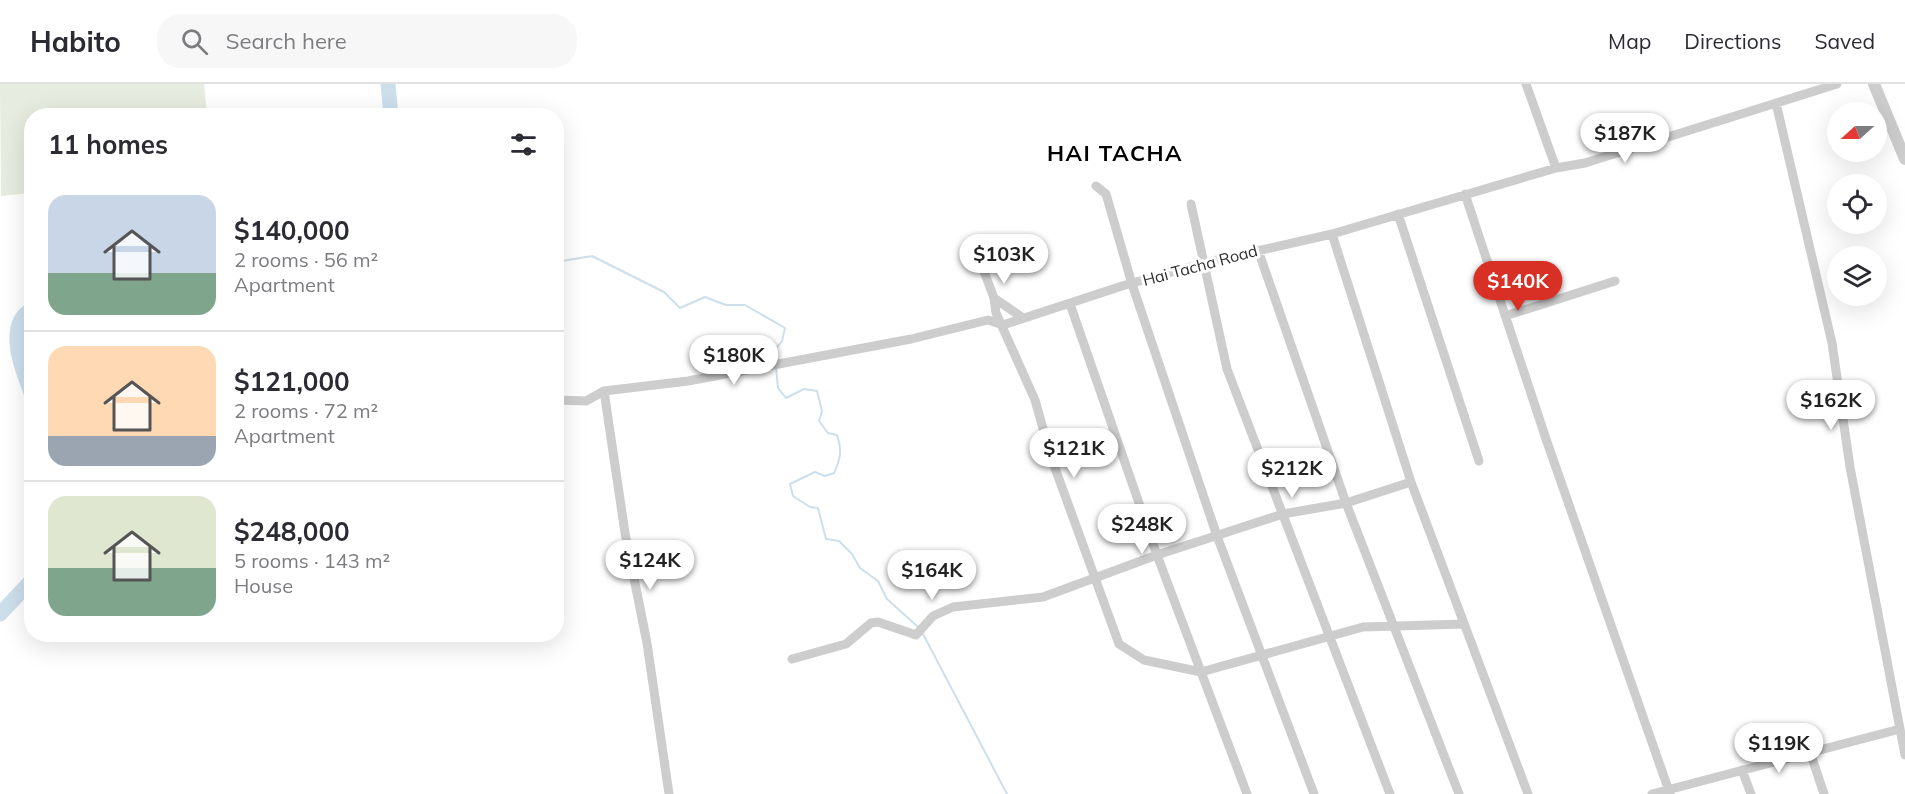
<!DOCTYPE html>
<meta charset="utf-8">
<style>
body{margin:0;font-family:Mulish,sans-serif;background:#f7f7f7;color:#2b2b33;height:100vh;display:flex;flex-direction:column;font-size:22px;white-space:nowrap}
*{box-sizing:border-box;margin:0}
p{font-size:20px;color:#7c7c81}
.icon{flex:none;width:33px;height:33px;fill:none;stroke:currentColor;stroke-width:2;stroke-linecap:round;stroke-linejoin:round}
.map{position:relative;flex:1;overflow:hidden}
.details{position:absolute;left:24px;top:24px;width:540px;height:534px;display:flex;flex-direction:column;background:#fff;border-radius:24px;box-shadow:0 6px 24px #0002}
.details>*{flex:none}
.needle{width:39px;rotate:249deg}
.controls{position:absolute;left:1827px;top:18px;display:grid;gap:12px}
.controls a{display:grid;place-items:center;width:60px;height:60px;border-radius:50%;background:#fff;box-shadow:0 6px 24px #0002;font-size:30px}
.price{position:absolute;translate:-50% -51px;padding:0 14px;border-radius:21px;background:#fff;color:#222;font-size:20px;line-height:39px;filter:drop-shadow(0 2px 3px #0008)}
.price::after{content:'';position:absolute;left:50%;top:36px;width:18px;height:14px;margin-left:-9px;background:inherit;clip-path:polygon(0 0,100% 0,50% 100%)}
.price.current{background:#d93025;color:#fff}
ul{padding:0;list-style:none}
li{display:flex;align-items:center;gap:18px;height:150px;padding:0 24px}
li+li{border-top:2px solid #e1e1e2}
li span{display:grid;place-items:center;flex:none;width:168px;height:120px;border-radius:18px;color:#555}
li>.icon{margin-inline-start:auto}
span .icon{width:72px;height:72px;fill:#fffc;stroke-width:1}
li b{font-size:26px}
h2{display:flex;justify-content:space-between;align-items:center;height:72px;padding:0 24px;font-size:26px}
header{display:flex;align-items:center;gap:36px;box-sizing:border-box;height:84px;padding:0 30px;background:#fff;border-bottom:2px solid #e1e1e2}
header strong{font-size:28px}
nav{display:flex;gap:33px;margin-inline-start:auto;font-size:21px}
.search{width:420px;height:54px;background:#f7f7f7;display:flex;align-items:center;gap:15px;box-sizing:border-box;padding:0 21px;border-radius:24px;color:#7c7c81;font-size:22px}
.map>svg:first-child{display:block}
</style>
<header>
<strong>Habito</strong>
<div class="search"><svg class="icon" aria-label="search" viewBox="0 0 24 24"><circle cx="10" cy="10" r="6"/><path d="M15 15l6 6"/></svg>Search here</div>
<nav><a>Map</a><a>Directions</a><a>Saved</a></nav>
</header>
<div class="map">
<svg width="1905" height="710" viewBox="0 0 1905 710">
<rect width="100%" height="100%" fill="#fff"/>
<path fill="#e6ecdf" d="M 0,0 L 204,0 L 207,31 L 32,32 L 31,109 L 1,112 Z"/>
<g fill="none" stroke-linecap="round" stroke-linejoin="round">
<path stroke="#cddfeb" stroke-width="2" d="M 556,178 L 592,172 L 664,208 L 680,224 L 705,213 L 726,221 L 745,221 L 785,244 L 782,257 L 774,267
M 776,283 L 778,304 L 786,314 L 804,305 L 817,307 L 822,327 L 819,337 L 828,349 L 837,351 C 842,366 841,374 834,389 L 825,392 L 815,388 L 790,400 L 793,412 L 810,423 L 818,424 L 826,455 L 839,457 L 852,470 L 860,484 L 878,497 L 887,515 L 918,543
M 922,548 L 1007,710"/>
<path stroke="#cddfeb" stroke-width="15" d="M 388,0 L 391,32
M 32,225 C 3,241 23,288 32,311
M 0,530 L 32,496"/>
<path stroke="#cdcdcd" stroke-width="9" d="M 1526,0 L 1556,84
M 1776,19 L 1832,259 L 1850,383 L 1905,671
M 1096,102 L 1106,110 L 1132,200 L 1217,452 L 1314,710
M 1465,110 L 1546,355 L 1670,710
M 1191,120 L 1227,285 L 1390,710
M 1398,130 L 1479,377
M 1332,150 L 1411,398 L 1528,710
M 1258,166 L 1346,419 L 1459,710
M 979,174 L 994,214 L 1023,234
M 994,214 L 996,229 L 1035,316 L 1051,373 L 1119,560 L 1144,576 L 1201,588 L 1363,543 L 1464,540
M 1070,220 L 1157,471 L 1247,710
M 1505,232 L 1615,197
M 604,307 L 625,449 L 647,559 L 669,710
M 556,316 L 586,317 L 604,307 L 688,297 L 911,255 L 988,236 L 1003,241 L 1122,202 L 1204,179 L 1332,150 L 1556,84 L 1585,79 L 1837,0
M 792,575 L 846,560 L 871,539 L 878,538 L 916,551 L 933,532 L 953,523 L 1043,513 L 1157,471 L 1283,430 L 1346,419 L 1411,398
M 1810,668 L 1824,710
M 1742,686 L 1751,710
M 1652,710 L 1900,645"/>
<path stroke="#cdcdcd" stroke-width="12" d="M 1874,0 L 1905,75"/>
</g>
<g text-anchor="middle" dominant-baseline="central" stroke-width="6" stroke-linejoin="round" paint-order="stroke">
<g font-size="16" fill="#303030" stroke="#fff">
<text transform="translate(1200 181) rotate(-15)">Hai Tacha Road</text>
</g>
<g font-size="22" font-weight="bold" letter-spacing="1.5" fill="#000" stroke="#fff">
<text x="1115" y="69">HAI TACHA</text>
</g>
</g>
</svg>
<div class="controls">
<a><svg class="needle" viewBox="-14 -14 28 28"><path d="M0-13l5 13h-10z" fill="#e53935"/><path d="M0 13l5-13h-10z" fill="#7c7c81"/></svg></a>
<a><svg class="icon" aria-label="locate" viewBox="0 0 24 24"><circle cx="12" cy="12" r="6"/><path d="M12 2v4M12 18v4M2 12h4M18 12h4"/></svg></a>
<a><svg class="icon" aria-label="layers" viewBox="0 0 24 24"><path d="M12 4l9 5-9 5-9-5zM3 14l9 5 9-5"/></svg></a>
</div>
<b class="price" style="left:1625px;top:80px">$187K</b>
<b class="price" style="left:1004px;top:201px">$103K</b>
<b class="price current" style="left:1518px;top:228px">$140K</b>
<b class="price" style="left:734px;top:302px">$180K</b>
<b class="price" style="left:1831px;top:347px">$162K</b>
<b class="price" style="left:1074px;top:395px">$121K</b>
<b class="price" style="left:1292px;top:415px">$212K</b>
<b class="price" style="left:1142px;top:471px">$248K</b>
<b class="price" style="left:650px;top:507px">$124K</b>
<b class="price" style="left:932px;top:517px">$164K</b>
<b class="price" style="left:1779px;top:690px">$119K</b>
<section class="details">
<h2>11 homes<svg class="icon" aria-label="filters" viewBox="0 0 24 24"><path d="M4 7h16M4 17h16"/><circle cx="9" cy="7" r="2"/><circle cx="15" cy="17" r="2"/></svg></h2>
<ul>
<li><span style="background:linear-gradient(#c9d6e8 65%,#7fa58c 0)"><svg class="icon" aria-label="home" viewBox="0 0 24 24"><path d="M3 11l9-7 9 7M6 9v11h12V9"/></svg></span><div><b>$140,000</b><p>2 rooms · 56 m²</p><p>Apartment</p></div></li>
<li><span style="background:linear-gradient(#ffd9b3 75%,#9aa5b1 0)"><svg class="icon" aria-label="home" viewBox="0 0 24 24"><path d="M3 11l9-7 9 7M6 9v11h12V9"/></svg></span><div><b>$121,000</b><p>2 rooms · 72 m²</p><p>Apartment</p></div></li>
<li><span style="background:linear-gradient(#dfe7d0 60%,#7fa58c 0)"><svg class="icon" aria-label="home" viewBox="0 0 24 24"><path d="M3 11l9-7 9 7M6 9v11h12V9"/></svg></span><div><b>$248,000</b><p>5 rooms · 143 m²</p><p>House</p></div></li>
</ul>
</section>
</div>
